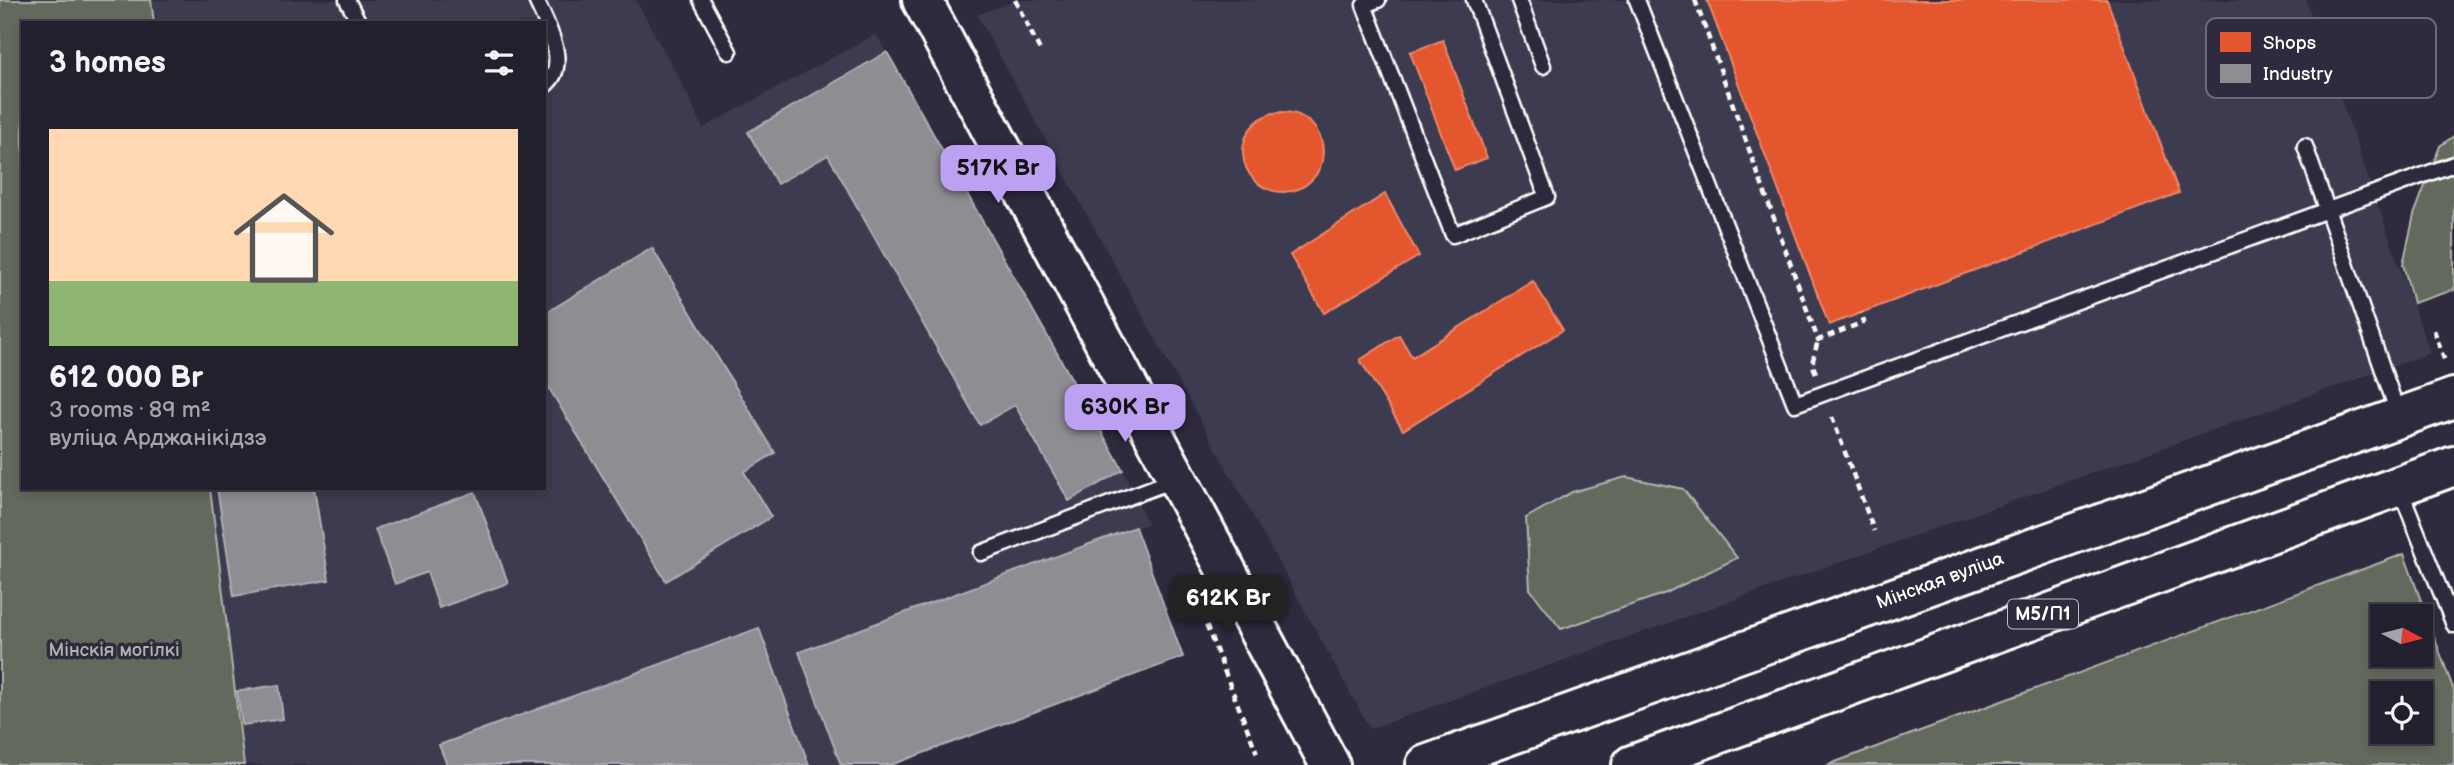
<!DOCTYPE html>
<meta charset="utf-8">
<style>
body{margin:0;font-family:"Balsamiq Sans",sans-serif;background:#2f2d3a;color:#f1f3f6;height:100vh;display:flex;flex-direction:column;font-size:26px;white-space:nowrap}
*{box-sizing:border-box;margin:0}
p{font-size:23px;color:#a3a3aa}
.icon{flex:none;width:38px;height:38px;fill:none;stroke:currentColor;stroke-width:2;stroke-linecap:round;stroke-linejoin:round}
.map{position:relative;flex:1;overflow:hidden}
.panel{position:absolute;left:21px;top:21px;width:525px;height:469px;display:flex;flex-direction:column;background:#23202e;border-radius:0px;box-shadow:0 4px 10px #0003,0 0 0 2px #403e4a}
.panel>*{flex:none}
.needle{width:46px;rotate:97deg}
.tools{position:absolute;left:2370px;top:604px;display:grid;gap:14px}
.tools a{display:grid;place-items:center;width:63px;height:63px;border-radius:0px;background:#23202e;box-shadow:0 4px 10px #0003,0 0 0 2px #403e4a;font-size:35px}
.price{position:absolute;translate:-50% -60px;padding:0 16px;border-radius:14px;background:#bca0f2;color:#111;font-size:23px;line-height:46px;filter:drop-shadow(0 2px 4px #0008)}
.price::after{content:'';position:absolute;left:50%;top:42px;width:21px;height:16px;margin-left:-10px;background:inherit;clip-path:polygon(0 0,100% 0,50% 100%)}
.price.selected{background:#222;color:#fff}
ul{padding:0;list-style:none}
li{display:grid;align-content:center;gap:14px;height:371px;padding:0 28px}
li span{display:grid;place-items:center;height:217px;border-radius:0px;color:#555}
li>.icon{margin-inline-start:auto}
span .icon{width:126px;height:126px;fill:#fffc;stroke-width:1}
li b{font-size:30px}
h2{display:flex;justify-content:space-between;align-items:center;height:84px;padding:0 28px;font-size:30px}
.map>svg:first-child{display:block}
</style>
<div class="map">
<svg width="2454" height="765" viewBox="0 0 2454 765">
<rect width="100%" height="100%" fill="#2f2a3d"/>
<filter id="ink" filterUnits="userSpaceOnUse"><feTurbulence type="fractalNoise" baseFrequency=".0143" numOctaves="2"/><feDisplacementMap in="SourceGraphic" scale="14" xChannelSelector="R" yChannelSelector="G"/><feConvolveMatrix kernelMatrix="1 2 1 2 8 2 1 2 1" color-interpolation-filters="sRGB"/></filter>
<g filter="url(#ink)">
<path fill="#3c3a50" d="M 151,0 L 636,0 L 688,95 L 703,128 L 876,34 L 1123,470 L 1148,524 L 1135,528 L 1183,657 L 891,765 L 244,765 L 210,488 L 544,488 L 544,23 L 154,23 Z
M 1017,0 L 2306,0 L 2430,353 L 1370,729 L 977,15 Z"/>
<path fill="#63695c" stroke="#b1b4ae" stroke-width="2" fill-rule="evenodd" d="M 0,0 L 151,0 L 154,23 L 23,23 L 23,488 L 210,488 L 244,765 L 0,765 Z
M 2454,136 L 2454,290 L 2413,303 L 2403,264 L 2414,215 L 2440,146 Z
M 1626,477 L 1683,489 L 1737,558 L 1666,593 L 1561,629 L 1530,589 L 1526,518 L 1572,492 Z
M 2404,554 L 2454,691 L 2454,765 L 1827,765 ZM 2382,616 L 2420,616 L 2420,654 L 2382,654 ZM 2382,693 L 2420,693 L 2420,732 L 2382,732 Z"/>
<path fill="#e4572e" stroke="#ec896d" stroke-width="2" d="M 1707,0 L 2107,0 L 2179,193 L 1829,325 Z
M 1443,40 L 1487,158 L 1455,170 L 1410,52 Z
M1243 152a40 40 0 1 1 80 0a40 40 0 1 1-80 0Z
M 1385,194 L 1419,256 L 1324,313 L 1290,255 Z
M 1533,281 L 1563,330 L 1403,430 L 1360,360 L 1399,335 L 1412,357 Z"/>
<path fill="#8d8d92" stroke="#afafb3" stroke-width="2" d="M 887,52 L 1123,470 L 1069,501 L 1015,405 L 980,425 L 828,155 L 777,184 L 748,132 Z
M 652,248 L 775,453 L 744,472 L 771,517 L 666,581 L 544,380 L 544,314 Z
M 217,488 L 314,488 L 329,580 L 234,596 Z
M 475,492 L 508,583 L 439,608 L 427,572 L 395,584 L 375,529 Z
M 1135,527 L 1183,657 L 891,765 L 841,765 L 799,652 Z
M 759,628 L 809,765 L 447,765 L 439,745 Z
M 279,685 L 283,719 L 242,725 L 237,691 Z"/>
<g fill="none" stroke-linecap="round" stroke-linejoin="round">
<defs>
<path id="service" d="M 347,0 L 359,23
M 536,0 C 546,23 572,66 544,86
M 701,0 L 729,52
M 1378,0 L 1364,5 L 1453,235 L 1547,197 L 1474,0
M 1519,0 L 1543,66
M 1637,0 L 1795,404 L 2454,164
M 2305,146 L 2399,416
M 2400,489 L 2454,625
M 981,553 L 1176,479"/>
<path id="secondary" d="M 922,0 L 1330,765"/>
<path id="primary" d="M 1426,765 L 2454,398
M 1632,765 L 2454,466"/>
</defs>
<use href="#service" stroke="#fff" stroke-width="19"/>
<use href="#secondary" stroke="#fff" stroke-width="44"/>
<use href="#primary" stroke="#fff" stroke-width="44"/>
<path stroke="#fff" stroke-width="4.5" stroke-dasharray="7 5" stroke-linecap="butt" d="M 1015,0 L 1040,50
M 1695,0 L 1818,340 L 1864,322 L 1861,313
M 2434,330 L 2445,362
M 1816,373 L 1812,364 L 1818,340
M 1832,417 L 1874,531
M 1193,592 L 1257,753"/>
<use href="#service" stroke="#2f2a3d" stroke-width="14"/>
<use href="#secondary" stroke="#2f2a3d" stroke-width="38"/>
<use href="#primary" stroke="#2f2a3d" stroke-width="38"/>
</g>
</g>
<g text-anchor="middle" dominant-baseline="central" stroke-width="7" stroke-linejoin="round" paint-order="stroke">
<rect fill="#2f2a3d" stroke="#c1bfc5" stroke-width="2" x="2008" y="599.5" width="70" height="29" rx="5"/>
<g font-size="18" font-weight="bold" fill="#fff">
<text x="2043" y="614">М5/П1</text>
</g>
<g font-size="19" fill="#fff" stroke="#2f2a3d">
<text transform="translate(1940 581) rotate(-20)">Мінская вуліца</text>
</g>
<g font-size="19" fill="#b1b4ae" stroke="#2f2a3d">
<text x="114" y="650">Мінскія могілкі</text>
</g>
</g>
<rect x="2206" y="18" width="230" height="80" rx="10" fill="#2f2a3d" stroke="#6d6a77" stroke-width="2"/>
<rect x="2220" y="32" width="31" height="20" fill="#e4572e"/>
<rect x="2220" y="64" width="31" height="19" fill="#8d8d92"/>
<g font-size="19" fill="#fff">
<text x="2263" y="49">Shops</text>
<text x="2263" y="80">Industry</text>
</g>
</svg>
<div class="tools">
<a><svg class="needle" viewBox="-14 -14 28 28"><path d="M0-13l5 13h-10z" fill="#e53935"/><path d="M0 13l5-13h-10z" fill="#a3a3aa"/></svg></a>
<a><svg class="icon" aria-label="locate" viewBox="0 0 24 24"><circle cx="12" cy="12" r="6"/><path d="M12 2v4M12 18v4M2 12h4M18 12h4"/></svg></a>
</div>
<b class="price" style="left:998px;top:205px">517K Br</b>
<b class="price" style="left:1125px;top:444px">630K Br</b>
<b class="price selected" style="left:1228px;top:635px">612K Br</b>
<section class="panel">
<h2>3 homes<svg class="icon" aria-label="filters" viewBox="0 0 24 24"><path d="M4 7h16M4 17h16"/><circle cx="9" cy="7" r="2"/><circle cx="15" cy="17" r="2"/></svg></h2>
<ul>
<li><span style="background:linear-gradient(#ffd9b3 70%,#8fb573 0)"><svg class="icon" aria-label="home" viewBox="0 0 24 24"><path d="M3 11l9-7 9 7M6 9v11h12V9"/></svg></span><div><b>612 000 Br</b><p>3 rooms · 89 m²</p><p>вуліца Арджанікідзэ</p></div></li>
</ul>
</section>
</div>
